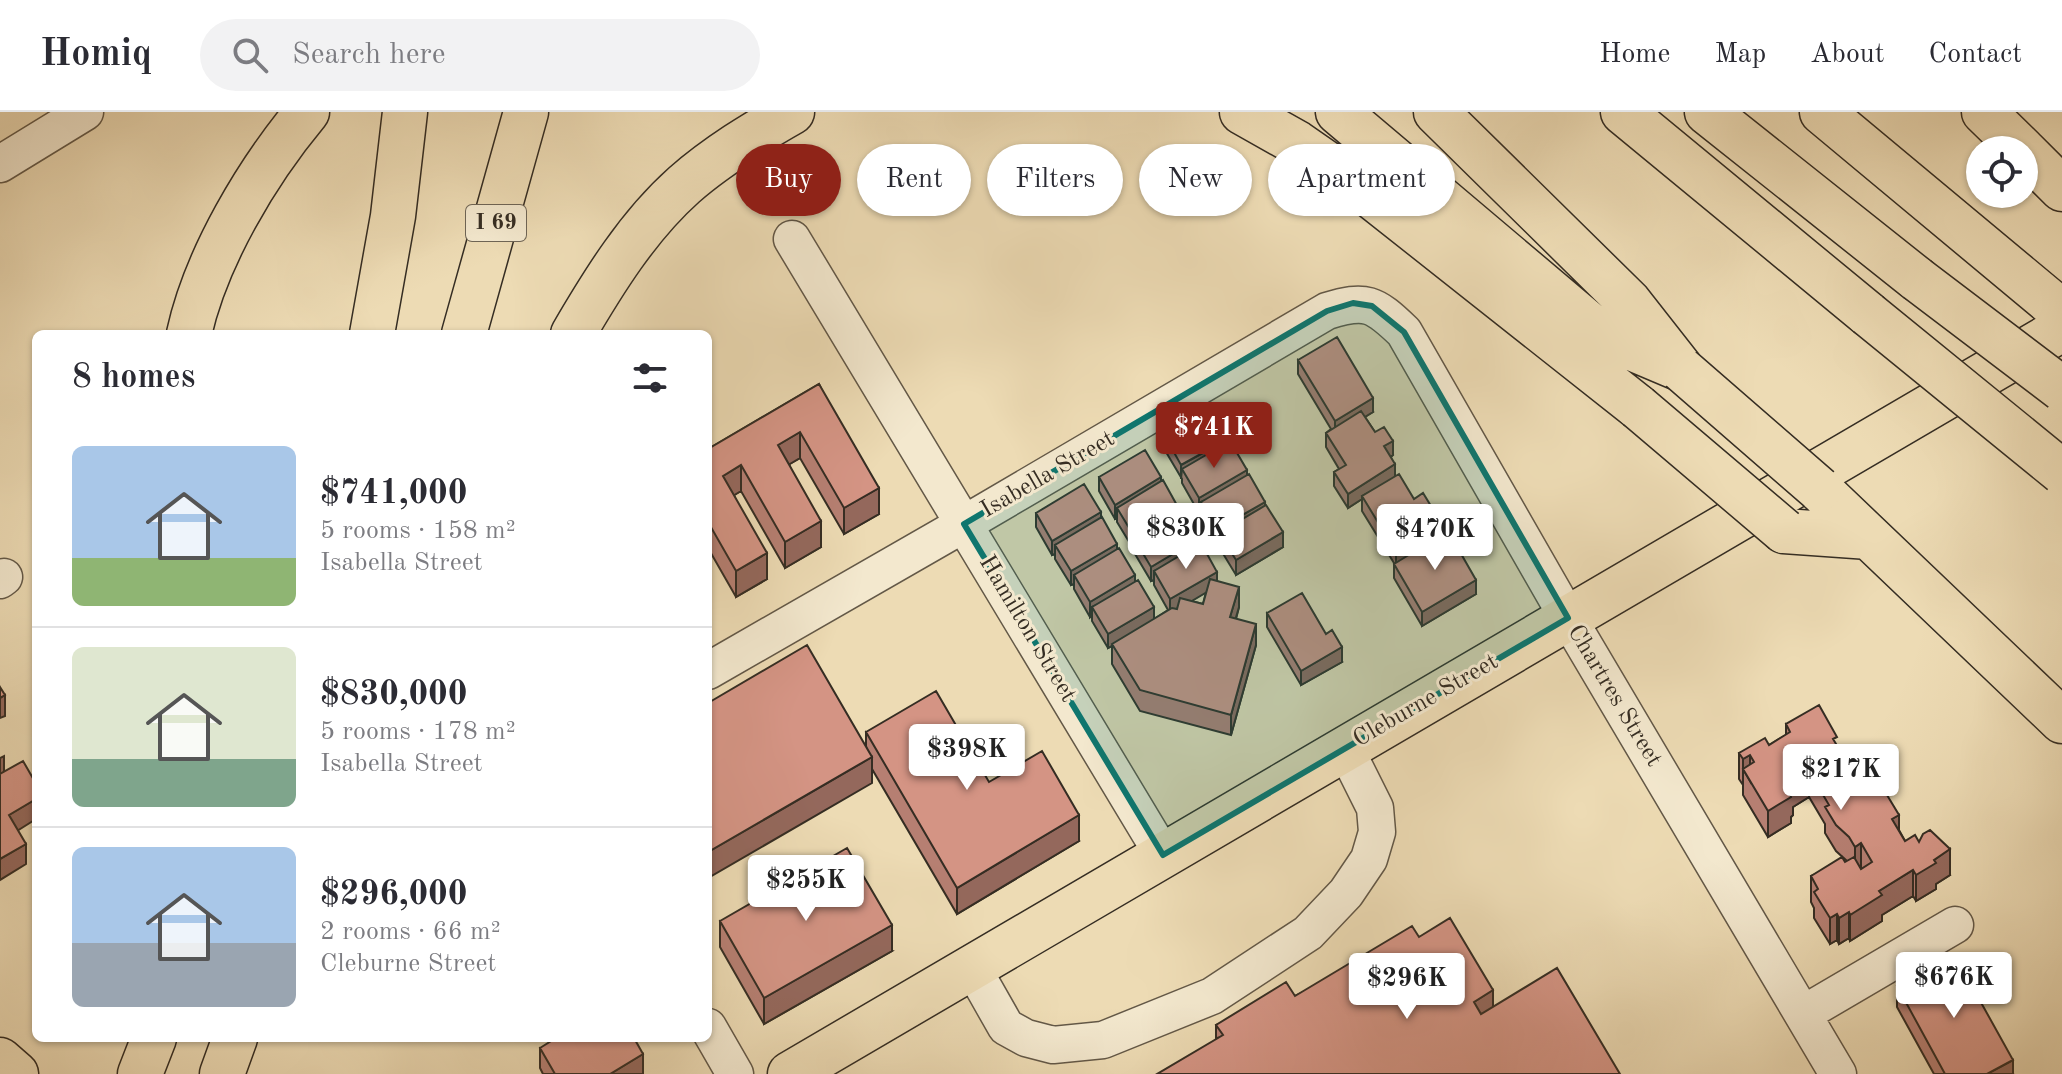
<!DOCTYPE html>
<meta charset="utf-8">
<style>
body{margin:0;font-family:"Old Standard TT",serif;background:#f2f2f3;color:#2b2b33;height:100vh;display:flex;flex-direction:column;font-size:30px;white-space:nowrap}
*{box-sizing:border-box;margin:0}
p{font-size:26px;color:#7c7c81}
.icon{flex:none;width:44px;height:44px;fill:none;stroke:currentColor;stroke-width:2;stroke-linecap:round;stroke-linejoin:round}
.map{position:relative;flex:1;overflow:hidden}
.details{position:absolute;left:32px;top:218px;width:680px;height:712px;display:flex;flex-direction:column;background:#fff;border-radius:12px;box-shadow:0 2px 6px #0004}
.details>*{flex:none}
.banner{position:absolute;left:736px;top:32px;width:760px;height:72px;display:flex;gap:16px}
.tools{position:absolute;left:1966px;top:24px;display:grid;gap:16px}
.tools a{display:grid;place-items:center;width:72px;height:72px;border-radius:50%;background:#fff;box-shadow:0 2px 6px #0004;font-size:40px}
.price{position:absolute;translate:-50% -68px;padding:0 18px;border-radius:8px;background:#fff;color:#222;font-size:26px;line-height:52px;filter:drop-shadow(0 2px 4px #0008)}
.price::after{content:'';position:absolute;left:50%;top:48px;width:24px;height:18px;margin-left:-12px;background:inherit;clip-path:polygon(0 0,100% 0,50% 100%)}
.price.selected{background:#8f2418;color:#fff}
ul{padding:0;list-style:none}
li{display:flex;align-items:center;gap:24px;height:200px;padding:0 40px}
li+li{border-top:2px solid #e1e1e2}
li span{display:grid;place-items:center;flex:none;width:224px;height:160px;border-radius:12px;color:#555}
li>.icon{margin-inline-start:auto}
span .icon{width:96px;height:96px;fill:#fffc;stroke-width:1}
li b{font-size:34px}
h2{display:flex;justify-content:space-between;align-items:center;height:96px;padding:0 40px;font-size:34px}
.tag{padding:0 28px;border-radius:36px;background:#fff;box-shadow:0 2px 6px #0004;font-size:28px;line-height:72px}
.tag.selected{background:#8f2418;color:#fff}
header{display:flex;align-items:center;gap:48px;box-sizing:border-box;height:112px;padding:0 40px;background:#fff;border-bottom:2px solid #e1e1e2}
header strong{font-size:38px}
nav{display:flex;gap:44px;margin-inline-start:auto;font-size:28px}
.search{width:560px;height:72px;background:#f2f2f3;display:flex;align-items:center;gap:20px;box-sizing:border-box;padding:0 28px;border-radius:44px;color:#7c7c81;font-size:30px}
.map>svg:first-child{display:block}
</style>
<header>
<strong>Homiq</strong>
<div class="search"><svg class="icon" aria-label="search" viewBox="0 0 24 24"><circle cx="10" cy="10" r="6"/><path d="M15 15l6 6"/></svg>Search here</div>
<nav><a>Home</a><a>Map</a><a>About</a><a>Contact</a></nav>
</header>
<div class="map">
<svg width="2062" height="962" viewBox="0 0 2062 962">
<rect width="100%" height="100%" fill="#eddbb4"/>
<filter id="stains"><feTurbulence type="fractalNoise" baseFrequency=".0025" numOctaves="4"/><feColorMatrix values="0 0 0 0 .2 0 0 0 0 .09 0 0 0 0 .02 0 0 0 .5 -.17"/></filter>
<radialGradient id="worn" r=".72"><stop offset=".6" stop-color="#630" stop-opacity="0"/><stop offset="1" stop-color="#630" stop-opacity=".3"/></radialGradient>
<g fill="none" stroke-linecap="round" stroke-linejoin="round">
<defs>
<path id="minor" d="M 0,52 L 85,0
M 792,127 L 1163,743
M 0,468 L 4,465
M 708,559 L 964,412 L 1327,199 C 1366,187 1374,191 1404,220 L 1568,506 L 1838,962
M 972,855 L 1006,915 L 1026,926 L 1053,933 L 1103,928 L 1212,884 L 1308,821 L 1346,781 L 1369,747 L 1377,720 L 1375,696 L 1345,636
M 1803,902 L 1955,813
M 708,915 L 735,962"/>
<path id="major" d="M 0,948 L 16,962
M 790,962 L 2062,217"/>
<path id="highway" d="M 1242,0 L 1297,31 L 1356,72 L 1638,295
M 1338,0 L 1603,224 L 1681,257
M 1436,0 L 1629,190 L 1680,255
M 1623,0 L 1868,202
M 1707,0 L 1917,167
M 1822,0 L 2062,200
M 1984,0 L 2023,38
M 2024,39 L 2062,77
M 189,222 C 206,145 257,60 307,0
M 372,222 L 393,104 L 405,0
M 464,222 L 526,0
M 573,222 C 604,169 638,114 684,73 C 717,44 755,21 792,0
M 1819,377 L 2062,609
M 1784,419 L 1869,425
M 140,962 L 154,926
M 222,962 L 235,926"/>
</defs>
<use href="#minor" stroke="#635847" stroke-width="39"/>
<use href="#major" stroke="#352d23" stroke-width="47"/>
<use href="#highway" stroke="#352d23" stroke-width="47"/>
<use href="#minor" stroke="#f3e8ce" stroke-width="36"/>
<use href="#major" stroke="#eddbb4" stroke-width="44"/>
<use href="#highway" stroke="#eddbb4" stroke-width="44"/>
<defs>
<path id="highway-bridge" d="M 1917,167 L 2062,277
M 1868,202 L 2062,360
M 1681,257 L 1819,377
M 1638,295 L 1784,419"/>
</defs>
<use href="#highway-bridge" stroke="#352d23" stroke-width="47" stroke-linecap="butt"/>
<use href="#highway-bridge" stroke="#eddbb4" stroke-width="44"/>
</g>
<path fill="#b67f72" stroke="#352d23" stroke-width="2" fill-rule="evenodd" d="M 1298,248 L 1373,300 L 1365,305 L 1375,320 L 1393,343 L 1391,345 L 1395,364 L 1442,423 L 1476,482 L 1422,514 L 1394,466 L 1394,451 L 1362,399 L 1362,387 L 1348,396 L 1334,374 L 1334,360 L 1339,357 L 1326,335 L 1326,321 L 1331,317 L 1298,262 Z
M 819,272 L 879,402 L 844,422 L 800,346 L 789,352 L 821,435 L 785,456 L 741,379 L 734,383 L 767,467 L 736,485 L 708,436 L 708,337 Z
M 1166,326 L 1228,330 L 1265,394 L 1283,435 L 1236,463 L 1219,435 L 1219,430 L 1218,431 L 1201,404 L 1201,399 L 1199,401 L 1182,371 L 1182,367 L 1166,340 Z
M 1099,365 L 1161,370 L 1217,469 L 1239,495 L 1236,507 L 1256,533 L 1231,623 L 1140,599 L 1112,552 L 1112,534 L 1108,536 L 1092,509 L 1092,503 L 1090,505 L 1074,477 L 1074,472 L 1071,473 L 1055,447 L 1055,442 L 1052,443 L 1036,415 L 1036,401 L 1101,406 L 1154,507 L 1168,498 L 1154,473 L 1154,468 L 1151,469 L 1135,442 L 1135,437 L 1134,438 L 1117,410 L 1117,406 L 1115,407 L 1099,379 ZM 1206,480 L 1203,492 L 1191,489 Z
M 1267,501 L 1342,550 L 1301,573 L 1267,515 Z
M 1786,612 L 1837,634 L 1899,718 L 1905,729 L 1919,730 L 1950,763 L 1936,772 L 1936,777 L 1916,789 L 1913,784 L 1882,803 L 1882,809 L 1850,829 L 1849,826 L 1839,832 L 1837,828 L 1830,832 L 1814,806 L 1814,796 L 1811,790 L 1811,764 L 1847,749 L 1836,739 L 1825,721 L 1825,712 L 1809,685 L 1793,695 L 1793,703 L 1791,705 L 1791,711 L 1768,725 L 1743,683 L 1743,673 L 1739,667 L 1739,641 L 1769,633 L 1786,623 Z
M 866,620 L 989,670 L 1079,729 L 957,802 L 872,657 L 872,671 L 866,634 Z
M 720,809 L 892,839 L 764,912 L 720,835 Z
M 1419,825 L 1493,894 L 1216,926 L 1216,913 L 1295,884 Z
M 1897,874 L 2013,962 L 1934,962 L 1897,895 Z
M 540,936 L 643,962 L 543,962 L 540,956 Z"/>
<path fill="#94685c" stroke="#352d23" stroke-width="2" d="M 1373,286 L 1373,300 L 1335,323 L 1335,309 Z
M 800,320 L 800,346 L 778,359 L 778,333 Z
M 1228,327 L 1228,341 L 1182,357 L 1181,367 L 1181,353 Z
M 1393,329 L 1393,343 L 1384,349 L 1384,334 Z
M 1395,352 L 1395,366 L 1362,384 L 1362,387 L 1348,396 L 1348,382 Z
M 741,353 L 741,379 L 723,390 L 723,364 Z
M 1247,358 L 1247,372 L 1201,390 L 1201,399 L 1199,401 L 1199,386 Z
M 1161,365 L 1161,379 L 1117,396 L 1117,406 L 1115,407 L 1115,393 Z
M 879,376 L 879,402 L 844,422 L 844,396 Z
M 1265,390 L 1265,404 L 1219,421 L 1219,430 L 1218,431 L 1218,417 Z
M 1179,397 L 1179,411 L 1135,428 L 1135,437 L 1134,438 L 1134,424 Z
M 1101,400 L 1101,415 L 1055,433 L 1055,442 L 1052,443 L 1052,429 Z
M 821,409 L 821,435 L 785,456 L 785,430 Z
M 1442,412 L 1442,426 L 1396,454 L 1396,440 Z
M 1283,420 L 1283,435 L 1236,463 L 1236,448 Z
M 1198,427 L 1198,441 L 1154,459 L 1154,468 L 1151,469 L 1151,455 Z
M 1117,432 L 1117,446 L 1074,463 L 1074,472 L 1071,473 L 1071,459 Z
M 767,441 L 767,467 L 736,485 L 736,459 Z
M 1217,460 L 1217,474 L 1170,502 L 1170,487 Z
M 1135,463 L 1135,477 L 1092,495 L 1092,503 L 1090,505 L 1090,490 Z
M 1476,468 L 1476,482 L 1422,514 L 1422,500 Z
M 1239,475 L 1239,495 L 1230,526 L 1230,505 Z
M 1154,495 L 1154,510 L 1108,536 L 1108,522 Z
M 1256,512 L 1256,533 L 1231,623 L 1231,603 Z
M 1342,535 L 1342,550 L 1301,573 L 1301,559 Z
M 5,583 L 5,604 L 0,606 L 0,586 Z
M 1750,643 L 1750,669 L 1743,657 L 1743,673 L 1743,647 Z
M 4,644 L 4,664 L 0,667 L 0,646 Z
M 872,645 L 872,671 L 708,766 L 708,740 Z
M 1809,659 L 1809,685 L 1793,695 L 1793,703 L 1791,705 L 1791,711 L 1768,725 L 1768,699 L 1789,671 Z
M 36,687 L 36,707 L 9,724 L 9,703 Z
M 1079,703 L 1079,729 L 957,802 L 957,776 Z
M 1899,703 L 1899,729 L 1892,707 Z
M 1861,731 L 1861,757 L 1855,761 L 1855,735 Z
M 26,732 L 26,752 L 0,768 L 0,747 Z
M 1950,737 L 1950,763 L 1936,772 L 1936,777 L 1916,789 L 1916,763 L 1934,748 Z
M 1913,758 L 1913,784 L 1882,803 L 1882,809 L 1850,829 L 1850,803 L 1879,779 Z
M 1849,800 L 1849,826 L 1839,832 L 1839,806 Z
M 1837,802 L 1837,828 L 1830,832 L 1830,806 Z
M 892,813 L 892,839 L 764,912 L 764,886 Z
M 1493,878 L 1493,898 L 1474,910 L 1474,890 Z
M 643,942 L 643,962 L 610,962 Z
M 2013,948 L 2013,962 L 1987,962 Z"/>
<path fill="#d49484" stroke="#352d23" stroke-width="2" d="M 1337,225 L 1373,286 L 1335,309 L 1298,248 Z
M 819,272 L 879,376 L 844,396 L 800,320 L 778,333 L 821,409 L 785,430 L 741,353 L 723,364 L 767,441 L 736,459 L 708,410 L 708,337 Z
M 1213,299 L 1228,327 L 1181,353 L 1166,326 Z
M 1361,299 L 1375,320 L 1384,315 L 1393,329 L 1384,334 L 1395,352 L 1348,382 L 1334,360 L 1346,353 L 1326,321 Z
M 1230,329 L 1247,358 L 1199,386 L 1182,357 Z
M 1145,338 L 1161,365 L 1115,393 L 1099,365 Z
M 1249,362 L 1265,390 L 1218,417 L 1201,390 Z
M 1399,362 L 1414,387 L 1423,381 L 1442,412 L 1396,440 L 1362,384 Z
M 1163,368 L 1179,397 L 1134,424 L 1117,396 Z
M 1084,372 L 1101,400 L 1052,429 L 1036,401 Z
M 1266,393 L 1283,420 L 1236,448 L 1219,421 Z
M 1182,400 L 1198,427 L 1151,455 L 1135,428 Z
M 1102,405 L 1117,432 L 1071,459 L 1055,433 Z
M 1448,419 L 1476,468 L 1422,500 L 1394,452 Z
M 1201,431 L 1217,460 L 1170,487 L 1154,459 Z
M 1119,436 L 1135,463 L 1090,490 L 1074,463 Z
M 1210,467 L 1239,475 L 1230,505 L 1256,512 L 1231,603 L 1140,578 L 1112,532 L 1172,496 L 1177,497 L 1180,486 L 1203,492 Z
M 1138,468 L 1154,495 L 1108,522 L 1092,495 Z
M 1302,481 L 1326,522 L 1332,518 L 1342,535 L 1301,559 L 1267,501 Z
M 807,533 L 872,645 L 708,740 L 708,591 Z
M 0,575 L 5,583 L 0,586 Z
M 936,579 L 989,670 L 1042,639 L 1079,703 L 957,776 L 866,620 Z
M 1819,593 L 1837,625 L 1833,627 L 1841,640 L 1844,638 L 1858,661 L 1863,658 L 1877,682 L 1884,678 L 1899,703 L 1892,707 L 1905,729 L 1915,723 L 1919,730 L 1923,722 L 1930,718 L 1950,737 L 1934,748 L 1936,751 L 1916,763 L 1913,758 L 1879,779 L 1882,783 L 1850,803 L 1849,800 L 1839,806 L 1837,802 L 1830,806 L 1814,780 L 1818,777 L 1811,764 L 1842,745 L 1845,750 L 1854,745 L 1861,757 L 1872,750 L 1861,731 L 1855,735 L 1849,725 L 1836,713 L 1825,695 L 1829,693 L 1809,659 L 1789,671 L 1793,677 L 1789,680 L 1791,685 L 1768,699 L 1743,657 L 1754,650 L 1750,643 L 1743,647 L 1739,641 L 1765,626 L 1769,633 L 1790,620 L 1786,612 Z
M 23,649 L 34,668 L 36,666 L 36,687 L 9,703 L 26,732 L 0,747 L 0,662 Z
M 847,736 L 892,813 L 764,886 L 720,809 Z
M 1450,806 L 1493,878 L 1474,890 L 1481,902 L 1557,856 L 1620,962 L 1157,962 L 1223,923 L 1216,913 L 1286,870 L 1295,884 L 1412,814 L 1419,825 Z
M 1954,842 L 2013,948 L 1987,962 L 1945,962 L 1897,874 Z
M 556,926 L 634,926 L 643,942 L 610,962 L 555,962 L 540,936 Z"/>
<path fill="#0f766e" fill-opacity="0.2" stroke="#0f766e" stroke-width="6" stroke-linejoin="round" d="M 1353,191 L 1372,194 L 1404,220 L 1568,506 L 1163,743 L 964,412 L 1327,199 Z"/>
<g text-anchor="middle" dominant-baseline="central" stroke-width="6" stroke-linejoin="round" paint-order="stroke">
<rect fill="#f3e8ce" stroke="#6e6556" stroke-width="2" x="466" y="93" width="60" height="36" rx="6"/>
<g font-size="22" font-weight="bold" fill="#352d23">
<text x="496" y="111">I 69</text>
</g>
<g font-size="24" fill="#352d23" stroke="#f3e8ce">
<text transform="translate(1048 363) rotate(-30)">Isabella Street</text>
<text transform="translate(1027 517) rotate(59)">Hamilton Street</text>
<text transform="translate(1614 584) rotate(59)">Chartres Street</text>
<text transform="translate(1426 589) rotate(-30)">Cleburne Street</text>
</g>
</g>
<rect width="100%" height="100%" filter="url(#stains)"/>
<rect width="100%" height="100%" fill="url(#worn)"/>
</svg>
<div class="tools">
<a><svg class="icon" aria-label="locate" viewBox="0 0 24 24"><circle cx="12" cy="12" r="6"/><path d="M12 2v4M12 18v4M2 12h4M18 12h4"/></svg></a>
</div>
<b class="price selected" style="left:1214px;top:358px">$741K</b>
<b class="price" style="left:1186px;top:459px">$830K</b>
<b class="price" style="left:1435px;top:460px">$470K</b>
<b class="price" style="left:967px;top:680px">$398K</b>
<b class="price" style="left:1841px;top:700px">$217K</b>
<b class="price" style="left:806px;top:811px">$255K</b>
<b class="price" style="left:1954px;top:908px">$676K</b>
<b class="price" style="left:1407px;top:909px">$296K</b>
<div class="banner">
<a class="tag selected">Buy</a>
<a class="tag">Rent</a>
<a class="tag">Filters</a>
<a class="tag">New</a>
<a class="tag">Apartment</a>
</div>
<section class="details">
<h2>8 homes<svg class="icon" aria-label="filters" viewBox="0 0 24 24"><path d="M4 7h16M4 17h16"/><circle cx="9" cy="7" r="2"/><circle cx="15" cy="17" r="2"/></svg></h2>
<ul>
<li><span style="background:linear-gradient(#a9c7e8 70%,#8fb573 0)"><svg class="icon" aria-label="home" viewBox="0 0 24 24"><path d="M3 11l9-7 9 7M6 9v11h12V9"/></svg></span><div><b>$741,000</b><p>5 rooms · 158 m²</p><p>Isabella Street</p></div></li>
<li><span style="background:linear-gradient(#dfe7d0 70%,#7fa58c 0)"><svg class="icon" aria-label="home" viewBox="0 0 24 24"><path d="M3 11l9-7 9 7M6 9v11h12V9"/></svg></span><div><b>$830,000</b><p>5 rooms · 178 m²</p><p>Isabella Street</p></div></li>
<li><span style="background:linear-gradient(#a9c7e8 60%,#9aa5b1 0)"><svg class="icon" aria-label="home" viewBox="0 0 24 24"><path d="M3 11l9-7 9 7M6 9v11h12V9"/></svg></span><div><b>$296,000</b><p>2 rooms · 66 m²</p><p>Cleburne Street</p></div></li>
</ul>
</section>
</div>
